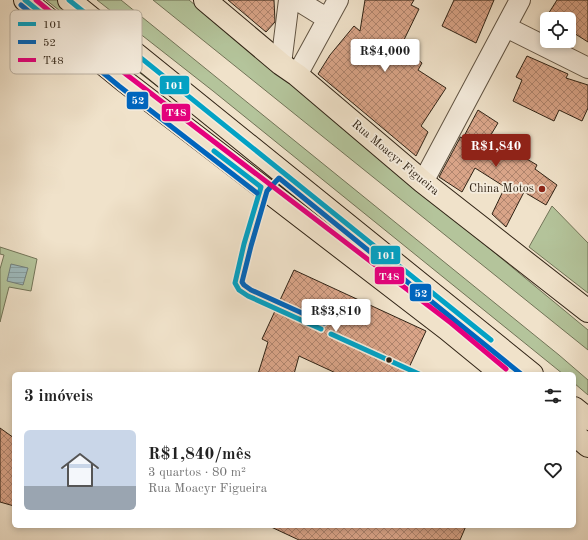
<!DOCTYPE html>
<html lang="pt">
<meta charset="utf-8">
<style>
body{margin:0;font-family:"Old Standard TT",serif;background:#f6f6f6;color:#222;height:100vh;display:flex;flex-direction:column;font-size:15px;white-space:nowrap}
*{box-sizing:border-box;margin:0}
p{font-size:13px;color:#767676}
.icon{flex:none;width:22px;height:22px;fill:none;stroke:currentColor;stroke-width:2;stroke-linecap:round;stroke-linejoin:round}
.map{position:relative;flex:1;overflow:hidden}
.side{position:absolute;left:12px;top:372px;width:564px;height:156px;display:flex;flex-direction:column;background:#fff;border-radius:6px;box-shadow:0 2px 6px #0003}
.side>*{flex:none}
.buttons{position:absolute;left:540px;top:12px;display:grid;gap:8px}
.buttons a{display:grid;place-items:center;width:36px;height:36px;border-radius:6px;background:#fff;box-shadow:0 2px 6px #0003;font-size:20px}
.price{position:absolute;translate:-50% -34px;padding:0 9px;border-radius:4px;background:#fff;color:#222;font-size:13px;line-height:26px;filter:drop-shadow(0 1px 2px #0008)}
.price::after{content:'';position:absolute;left:50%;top:24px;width:12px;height:9px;margin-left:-6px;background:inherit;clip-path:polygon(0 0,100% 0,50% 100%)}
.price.current{background:#8f2418;color:#fff}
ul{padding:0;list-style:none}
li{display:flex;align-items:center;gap:12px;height:100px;padding:0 12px}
li span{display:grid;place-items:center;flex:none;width:112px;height:80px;border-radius:6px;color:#555}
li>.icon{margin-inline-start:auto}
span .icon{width:48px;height:48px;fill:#fffc;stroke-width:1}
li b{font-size:17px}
h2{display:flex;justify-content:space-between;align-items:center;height:48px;padding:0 12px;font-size:17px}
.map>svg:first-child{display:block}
</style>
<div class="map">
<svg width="588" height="540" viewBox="0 0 588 540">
<defs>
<pattern id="water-rules" width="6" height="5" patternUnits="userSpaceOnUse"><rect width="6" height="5" fill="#9ebcc0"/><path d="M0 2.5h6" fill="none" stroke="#88a1a4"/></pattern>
<pattern id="building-cross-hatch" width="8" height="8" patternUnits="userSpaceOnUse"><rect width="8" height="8" fill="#d9a488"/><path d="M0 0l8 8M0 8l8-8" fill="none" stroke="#b0856e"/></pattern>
</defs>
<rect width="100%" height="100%" fill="#f0e2ca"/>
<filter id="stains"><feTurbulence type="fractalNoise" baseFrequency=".005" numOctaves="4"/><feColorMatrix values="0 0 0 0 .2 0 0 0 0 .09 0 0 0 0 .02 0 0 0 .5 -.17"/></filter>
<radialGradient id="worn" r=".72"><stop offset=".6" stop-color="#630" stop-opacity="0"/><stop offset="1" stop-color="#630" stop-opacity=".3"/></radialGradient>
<path fill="#b4c49b" stroke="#727458" d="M 46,0 L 57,0 L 230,138 L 221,136 Z
M 97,0 L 121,0 L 559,355 L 588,380 L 588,395 L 574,383 L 574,374 L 563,374 L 213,91 Z
M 153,0 L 189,0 L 588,330 L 588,350 Z
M 552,206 L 588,243 L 588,293 L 529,247 Z
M 0,247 L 37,259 L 31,291 L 9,287 L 0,322 L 0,269 L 4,255 L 0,254 Z"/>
<path fill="url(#water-rules)" stroke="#727f7c" d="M 11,264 L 28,268 L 23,285 L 7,281 Z"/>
<path fill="url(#building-cross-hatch)" stroke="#302315" d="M 228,0 L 274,0 L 275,22 L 266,32 Z
M 365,0 L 414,0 L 411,5 L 419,9 L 401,46 L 422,63 L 418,70 L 446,88 L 421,126 L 428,132 L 416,156 L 318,74 L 330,55 L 354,26 L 360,31 Z
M 454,0 L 494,0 L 476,43 L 442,26 Z
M 557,0 L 588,0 L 588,42 L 569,30 L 569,19 L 545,19 Z
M 527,56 L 568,74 L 566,78 L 588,85 L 588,108 L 582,121 L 559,110 L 554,121 L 513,101 L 522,80 L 516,77 Z
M 478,110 L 498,123 L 489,138 L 520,156 L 520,155 L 537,165 L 535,169 L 557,185 L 546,205 L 524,192 L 506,227 L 492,214 L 505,187 L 475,168 L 462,192 L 439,177 L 460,138 L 460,137 L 463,138 Z
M 294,270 L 426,331 L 406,374 L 338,374 L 299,356 L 294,374 L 258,374 L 268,342 L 262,339 Z
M 0,428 L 14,438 L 14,506 L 0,502 Z
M 269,526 L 466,526 L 460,540 L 299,540 Z"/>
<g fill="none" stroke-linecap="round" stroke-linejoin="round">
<defs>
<path id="minor" d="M 297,0 L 318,13 L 328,18
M 506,27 L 588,68
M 281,64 L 289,0
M 297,75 L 338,0
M 423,182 L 520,0"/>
<path id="major" d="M 25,0 L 123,80 L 447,329 L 502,374
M 69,0 L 532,374
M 205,0 L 281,64 L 297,75 L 423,182 L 588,311
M 574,408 L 588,419
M 574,434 L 588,446"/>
</defs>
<use href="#minor" stroke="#605342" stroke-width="22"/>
<use href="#major" stroke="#302315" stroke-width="24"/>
<use href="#minor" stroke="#f5ecdd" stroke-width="20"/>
<use href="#major" stroke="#f0e2ca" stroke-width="22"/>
<defs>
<path id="bus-1" d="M 25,0 L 89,52
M 69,0 L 491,340
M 214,151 L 261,187 L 244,244 L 235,283 L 239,290 L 248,296 L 321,329
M 331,334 L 419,374"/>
<path id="bus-2" d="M 21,5 L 119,86 L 257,193
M 324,323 L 251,290 L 244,285 L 242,282 L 251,246 L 267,191 L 279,178 L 521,374"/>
<path id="bus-3" d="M 36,0 L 127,75 L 451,323 L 506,369"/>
</defs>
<use href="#bus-1" stroke="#f5ecdd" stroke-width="8"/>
<use href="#bus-2" stroke="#f5ecdd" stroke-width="8"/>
<use href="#bus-3" stroke="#f5ecdd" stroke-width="8"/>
<use href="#bus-1" stroke="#02a2c5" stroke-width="5"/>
<use href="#bus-2" stroke="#0065bd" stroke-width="5"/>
<use href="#bus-3" stroke="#e5007d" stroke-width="5"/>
</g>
<circle fill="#8f2418" stroke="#f5ecdd" stroke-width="1.5" cx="542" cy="189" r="4"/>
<circle fill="#302315" stroke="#f5ecdd" stroke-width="1.5" cx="389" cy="360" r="3.5"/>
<g text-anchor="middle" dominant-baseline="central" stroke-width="3.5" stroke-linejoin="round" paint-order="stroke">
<g font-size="12" fill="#302315" stroke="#f5ecdd">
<text transform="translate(395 158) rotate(40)">Rua Moacyr Figueira</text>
</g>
<g font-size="12" fill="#302315" stroke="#f5ecdd" text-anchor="end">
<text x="534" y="189">China Motos</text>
</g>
</g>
<rect x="10" y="10" width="132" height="64" rx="6" fill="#f5ecdd" stroke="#bab0a1" stroke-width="1"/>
<rect x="18" y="22" width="18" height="4" fill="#02a2c5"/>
<rect x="18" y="40" width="18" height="4" fill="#0065bd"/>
<rect x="18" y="58" width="18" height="4" fill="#e5007d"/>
<g font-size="11" fill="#302315">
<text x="43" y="28">101</text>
<text x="43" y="46">52</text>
<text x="43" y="64">T48</text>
</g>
<g stroke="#f5ecdd" stroke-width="1.5">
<rect x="159" y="75" width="31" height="20" rx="4" fill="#02a2c5"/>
<rect x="126" y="91" width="23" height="19" rx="4" fill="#0065bd"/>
<rect x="161" y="103" width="30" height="19" rx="4" fill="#e5007d"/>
<rect x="370" y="245" width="31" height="20" rx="4" fill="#02a2c5"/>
<rect x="374" y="266" width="31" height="19" rx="4" fill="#e5007d"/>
<rect x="409" y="283" width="23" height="19" rx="4" fill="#0065bd"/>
</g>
<g font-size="11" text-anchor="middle" font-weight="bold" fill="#fff">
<text x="174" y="89">101</text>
<text x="138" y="104">52</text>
<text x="176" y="116">T48</text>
<text x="386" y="259">101</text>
<text x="389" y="280">T48</text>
<text x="421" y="297">52</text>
</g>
<rect width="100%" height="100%" filter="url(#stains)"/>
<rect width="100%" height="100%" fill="url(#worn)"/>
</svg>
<div class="buttons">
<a><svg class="icon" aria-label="locate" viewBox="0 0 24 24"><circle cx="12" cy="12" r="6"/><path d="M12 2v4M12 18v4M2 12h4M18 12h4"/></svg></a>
</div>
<b class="price" style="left:385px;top:73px">R$4,000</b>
<b class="price current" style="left:496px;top:168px">R$1,840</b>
<b class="price" style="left:336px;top:333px">R$3,810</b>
<section class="side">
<h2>3 imóveis<svg class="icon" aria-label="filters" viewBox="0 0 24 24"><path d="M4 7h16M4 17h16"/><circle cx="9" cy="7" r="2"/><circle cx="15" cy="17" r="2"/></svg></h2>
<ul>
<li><span style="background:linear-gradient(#c9d6e8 70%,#9aa5b1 0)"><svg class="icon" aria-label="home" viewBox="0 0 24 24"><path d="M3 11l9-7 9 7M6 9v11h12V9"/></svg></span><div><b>R$1,840/mês</b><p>3 quartos · 80 m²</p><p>Rua Moacyr Figueira</p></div><svg class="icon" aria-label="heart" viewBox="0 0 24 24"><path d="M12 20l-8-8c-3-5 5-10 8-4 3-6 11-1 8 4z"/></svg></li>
</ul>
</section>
</div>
